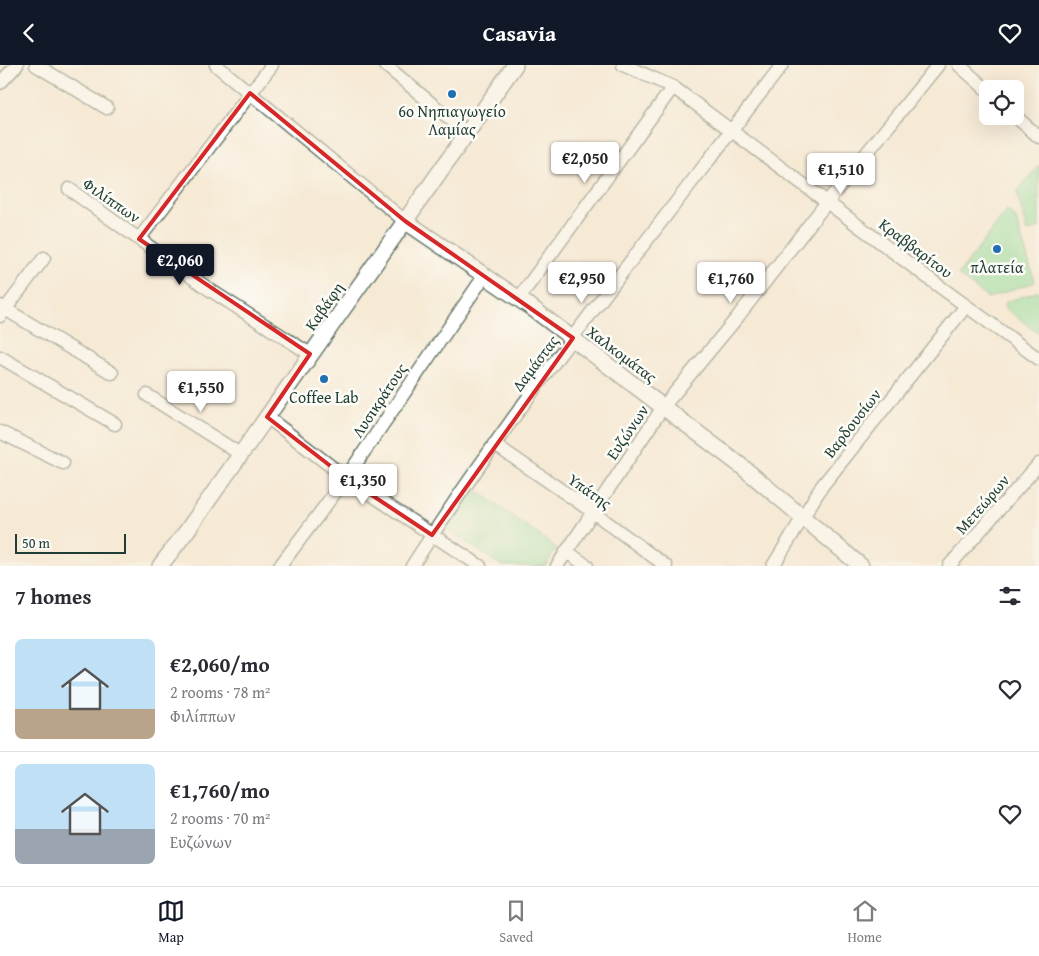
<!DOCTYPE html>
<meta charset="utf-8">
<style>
body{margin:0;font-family:"Gentium Book Plus",serif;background:#f7f7f7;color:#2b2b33;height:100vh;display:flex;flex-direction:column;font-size:19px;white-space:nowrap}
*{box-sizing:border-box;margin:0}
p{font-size:16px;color:#7c7c81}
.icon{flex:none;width:28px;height:28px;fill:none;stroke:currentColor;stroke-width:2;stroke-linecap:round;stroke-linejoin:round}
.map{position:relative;height:501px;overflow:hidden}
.drawer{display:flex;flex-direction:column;background:#fff;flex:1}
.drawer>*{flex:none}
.controls{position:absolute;left:979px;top:15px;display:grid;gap:10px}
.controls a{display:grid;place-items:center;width:45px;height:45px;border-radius:8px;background:#fff;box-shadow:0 5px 20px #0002;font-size:25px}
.scale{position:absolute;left:15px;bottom:12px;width:111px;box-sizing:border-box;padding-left:5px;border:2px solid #1f3d34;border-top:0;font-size:14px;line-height:18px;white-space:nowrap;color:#1f3d34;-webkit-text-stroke:4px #fdfcf7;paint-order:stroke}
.price{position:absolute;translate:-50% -42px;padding:0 11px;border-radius:5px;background:#fff;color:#222;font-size:16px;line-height:32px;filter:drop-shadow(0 1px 2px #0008)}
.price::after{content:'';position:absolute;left:50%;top:30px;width:15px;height:11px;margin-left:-8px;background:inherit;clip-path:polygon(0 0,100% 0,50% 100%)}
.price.active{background:#111827;color:#fff}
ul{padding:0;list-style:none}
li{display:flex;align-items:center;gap:15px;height:125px;padding:0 15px}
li+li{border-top:1px solid #e1e1e2}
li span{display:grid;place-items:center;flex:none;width:140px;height:100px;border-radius:8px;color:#555}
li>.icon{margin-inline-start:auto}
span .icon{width:60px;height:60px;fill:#fffc;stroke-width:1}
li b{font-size:21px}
h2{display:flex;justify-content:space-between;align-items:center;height:60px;padding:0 15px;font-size:21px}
header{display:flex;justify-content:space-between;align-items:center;height:65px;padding:0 15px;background:#111827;color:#fff;font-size:22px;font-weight:600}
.dock{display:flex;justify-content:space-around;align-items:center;height:70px;border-top:1px solid #e1e1e2;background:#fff;font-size:14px;color:#7c7c81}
.dock a{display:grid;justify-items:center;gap:2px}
.dock .active{color:#111827}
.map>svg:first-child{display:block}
</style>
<header><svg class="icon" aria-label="back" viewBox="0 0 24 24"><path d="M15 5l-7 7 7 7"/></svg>Casavia<svg class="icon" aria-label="heart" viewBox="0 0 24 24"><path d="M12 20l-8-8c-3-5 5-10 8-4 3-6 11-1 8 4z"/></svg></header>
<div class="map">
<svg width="1039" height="501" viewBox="0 0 1039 501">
<rect width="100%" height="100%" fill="#fdfcf7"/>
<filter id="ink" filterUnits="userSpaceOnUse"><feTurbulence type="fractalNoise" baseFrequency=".02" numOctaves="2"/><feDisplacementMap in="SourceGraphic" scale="10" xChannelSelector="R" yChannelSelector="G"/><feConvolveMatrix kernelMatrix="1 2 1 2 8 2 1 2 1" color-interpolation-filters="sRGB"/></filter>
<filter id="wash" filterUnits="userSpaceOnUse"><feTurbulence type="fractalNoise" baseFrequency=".0096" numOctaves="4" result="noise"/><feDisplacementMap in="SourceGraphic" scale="20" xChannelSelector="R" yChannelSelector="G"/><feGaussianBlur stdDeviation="1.12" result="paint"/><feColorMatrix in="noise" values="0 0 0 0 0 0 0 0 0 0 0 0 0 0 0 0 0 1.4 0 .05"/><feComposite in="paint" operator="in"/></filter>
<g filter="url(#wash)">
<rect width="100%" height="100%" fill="#f6ead5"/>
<path fill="#8ee0a0" stroke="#568e6a" d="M 1039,100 L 1039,163 L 1027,167 L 1017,127 Z
M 1007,146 L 1015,152 L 1035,217 L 988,233 L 958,210 Z
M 1039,226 L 1039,269 L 1004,242 L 1006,237 Z
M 472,422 L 557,483 L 545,501 L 502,501 L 445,463 Z"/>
</g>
<g filter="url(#ink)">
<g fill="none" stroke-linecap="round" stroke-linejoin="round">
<defs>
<path id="minor" d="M 36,0 L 107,43
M 216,0 L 405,156
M 385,0 L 467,68
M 623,0 L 673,22 L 939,221 L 1039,294
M 959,0 L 988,26
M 0,18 L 17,0
M 1015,51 L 1039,72
M 69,124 L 210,225 L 310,289
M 139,174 L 272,0
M 519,233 L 673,22
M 0,241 L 112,308
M 0,251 L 44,193
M 0,292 L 115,359
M 147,330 L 240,389
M 267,352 L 346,413 L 480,501
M 0,367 L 63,398
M 494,379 L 593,447 L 666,501
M 566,486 L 587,501
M 280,501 L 346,413 L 485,210
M 412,501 C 524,327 656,165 782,0
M 557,501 L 663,342 L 736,254 L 827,137 L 938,0
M 773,501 L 822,421 L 966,241
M 949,501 L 1039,399"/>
<path id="tertiary" d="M 405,156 L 532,243 L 740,400 L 861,501
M 160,501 L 186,467 L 515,0"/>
</defs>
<use href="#minor" stroke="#6a7a6c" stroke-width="15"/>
<use href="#tertiary" stroke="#6a7a6c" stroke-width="18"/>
<use href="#minor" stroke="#fff" stroke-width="12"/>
<use href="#tertiary" stroke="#fff" stroke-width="15"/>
</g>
</g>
<path d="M0 0H1039V501H0ZM 250,28 L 405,156 L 573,273 L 432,470 L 346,413 L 267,352 L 310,289 L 139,174 Z" fill="#f6ead5" fill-opacity=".55" fill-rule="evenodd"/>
<path fill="none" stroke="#d62828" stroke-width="4" stroke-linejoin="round" d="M 250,28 L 405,156 L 573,273 L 432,470 L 346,413 L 267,352 L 310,289 L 139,174 Z"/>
<g fill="#1f6fb2" stroke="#fdfcf7" stroke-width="2">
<circle cx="452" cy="29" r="5"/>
<circle cx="997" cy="184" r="5"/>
<circle cx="324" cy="314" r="5"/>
</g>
<g text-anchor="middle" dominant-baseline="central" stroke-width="5" stroke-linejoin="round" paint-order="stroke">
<g font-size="16" fill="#1f3d34" stroke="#fdfcf7">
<text x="452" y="46">6ο Νηπιαγωγείο<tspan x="452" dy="18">Λαμίας</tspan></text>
<text x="997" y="202">πλατεία</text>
<text x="324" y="332">Coffee Lab</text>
</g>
<g font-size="16" fill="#1f3d34" stroke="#fdfcf7">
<text transform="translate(112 135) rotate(35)">Φιλίππων</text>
<text transform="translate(916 183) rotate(37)">Κραββαρίτου</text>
<text transform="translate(324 241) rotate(-55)">Καβάφη</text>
<text transform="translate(622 289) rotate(37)">Χαλκομάτας</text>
<text transform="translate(535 298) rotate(-53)">Δαμάστας</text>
<text transform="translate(379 335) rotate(-56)">Λυσικράτους</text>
<text transform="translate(852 358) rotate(-52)">Βαρδουσίων</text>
<text transform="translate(627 367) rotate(-56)">Ευζώνων</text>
<text transform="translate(590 426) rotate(35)">Υπάτης</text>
<text transform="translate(982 439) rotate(-49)">Μετεώρων</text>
</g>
</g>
</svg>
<div class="controls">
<a><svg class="icon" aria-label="locate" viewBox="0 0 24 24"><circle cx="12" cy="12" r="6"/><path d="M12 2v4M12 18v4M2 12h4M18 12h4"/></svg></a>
</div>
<div class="scale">50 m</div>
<b class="price" style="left:585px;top:119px">€2,050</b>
<b class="price" style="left:841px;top:130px">€1,510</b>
<b class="price active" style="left:180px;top:221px">€2,060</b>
<b class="price" style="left:582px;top:239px">€2,950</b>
<b class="price" style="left:731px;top:239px">€1,760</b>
<b class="price" style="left:201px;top:348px">€1,550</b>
<b class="price" style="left:363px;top:441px">€1,350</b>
</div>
<section class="drawer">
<h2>7 homes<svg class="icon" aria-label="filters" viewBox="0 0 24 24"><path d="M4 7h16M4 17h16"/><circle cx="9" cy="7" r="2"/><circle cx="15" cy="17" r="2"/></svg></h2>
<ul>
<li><span style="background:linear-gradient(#bfe0f5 70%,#b9a48a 0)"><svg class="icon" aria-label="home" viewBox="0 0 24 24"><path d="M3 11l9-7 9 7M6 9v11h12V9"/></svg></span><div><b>€2,060/mo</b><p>2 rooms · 78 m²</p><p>Φιλίππων</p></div><svg class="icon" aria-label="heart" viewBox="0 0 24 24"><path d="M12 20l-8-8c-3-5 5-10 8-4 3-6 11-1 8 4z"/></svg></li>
<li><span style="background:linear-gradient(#bfe0f5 65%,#9aa5b1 0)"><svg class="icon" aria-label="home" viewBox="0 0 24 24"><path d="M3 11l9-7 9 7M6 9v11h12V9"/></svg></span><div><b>€1,760/mo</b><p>2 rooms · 70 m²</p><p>Ευζώνων</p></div><svg class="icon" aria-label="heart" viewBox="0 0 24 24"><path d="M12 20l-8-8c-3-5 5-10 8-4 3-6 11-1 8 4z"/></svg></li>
</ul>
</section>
<nav class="dock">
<a class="active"><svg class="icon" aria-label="map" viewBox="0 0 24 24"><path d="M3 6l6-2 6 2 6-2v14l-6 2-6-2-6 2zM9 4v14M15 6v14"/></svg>Map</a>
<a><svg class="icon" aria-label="saved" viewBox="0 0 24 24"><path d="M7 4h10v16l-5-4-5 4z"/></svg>Saved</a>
<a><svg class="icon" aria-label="home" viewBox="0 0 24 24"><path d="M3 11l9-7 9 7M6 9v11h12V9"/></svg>Home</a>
</nav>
